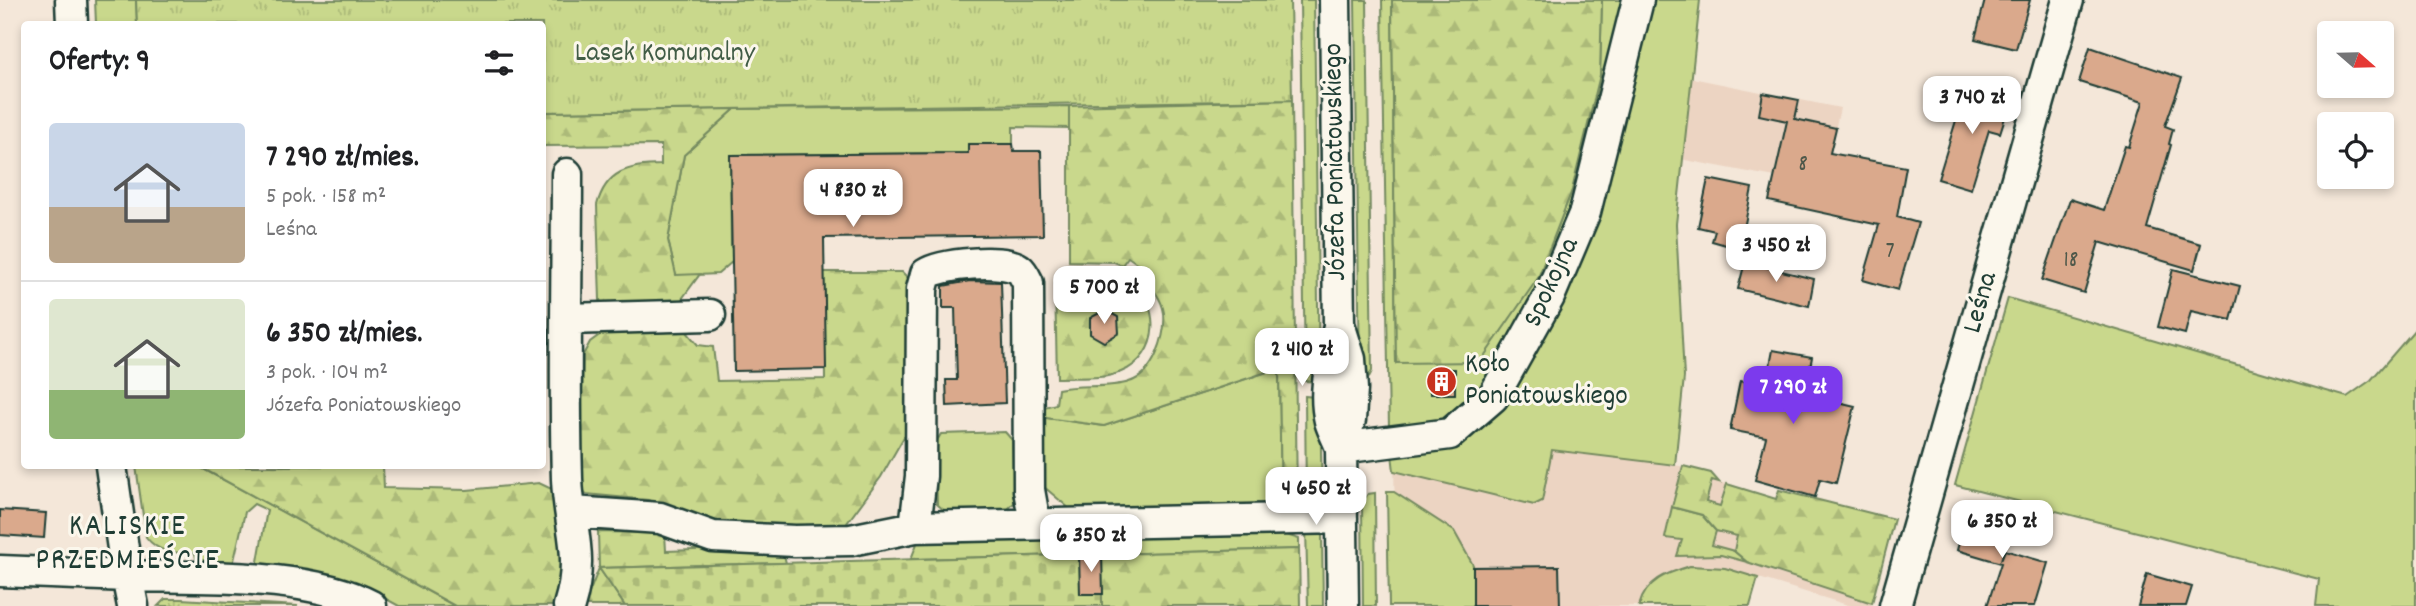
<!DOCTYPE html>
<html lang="pl">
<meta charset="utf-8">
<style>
body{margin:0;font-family:Dekko,sans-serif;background:#f6f6f6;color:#202124;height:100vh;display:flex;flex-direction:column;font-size:26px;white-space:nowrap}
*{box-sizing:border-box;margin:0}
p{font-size:23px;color:#757577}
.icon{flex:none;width:38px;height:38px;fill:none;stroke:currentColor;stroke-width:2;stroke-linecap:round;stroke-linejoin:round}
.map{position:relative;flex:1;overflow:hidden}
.sheet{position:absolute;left:21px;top:21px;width:525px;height:448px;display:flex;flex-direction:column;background:#fff;border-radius:7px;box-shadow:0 4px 10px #0003}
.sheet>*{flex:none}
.needle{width:46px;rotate:110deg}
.controls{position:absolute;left:2317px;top:21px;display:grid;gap:14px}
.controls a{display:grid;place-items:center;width:77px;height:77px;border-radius:7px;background:#fff;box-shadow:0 4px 10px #0003;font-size:35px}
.price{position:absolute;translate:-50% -60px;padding:0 16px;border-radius:14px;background:#fff;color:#222;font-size:23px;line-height:46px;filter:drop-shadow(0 2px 4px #0008)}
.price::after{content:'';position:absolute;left:50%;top:42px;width:21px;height:16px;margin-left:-10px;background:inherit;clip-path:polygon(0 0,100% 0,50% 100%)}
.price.current{background:#7c3aed;color:#fff}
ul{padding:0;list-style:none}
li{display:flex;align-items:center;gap:21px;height:175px;padding:0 28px}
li+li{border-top:2px solid #e0e0e0}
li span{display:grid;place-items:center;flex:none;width:196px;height:140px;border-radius:7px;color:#555}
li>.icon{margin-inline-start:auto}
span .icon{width:84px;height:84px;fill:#fffc;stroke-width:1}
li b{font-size:30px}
h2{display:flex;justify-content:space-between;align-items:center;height:84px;padding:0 28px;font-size:30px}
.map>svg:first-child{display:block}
</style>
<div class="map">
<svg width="2416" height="606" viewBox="0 0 2416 606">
<defs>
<pattern id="forest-firs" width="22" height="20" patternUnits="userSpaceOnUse" patternTransform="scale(1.75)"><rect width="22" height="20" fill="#c9d88c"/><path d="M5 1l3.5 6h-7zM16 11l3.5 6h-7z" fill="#acba79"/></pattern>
<pattern id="cemetery-stones" width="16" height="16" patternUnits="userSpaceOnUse" patternTransform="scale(1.75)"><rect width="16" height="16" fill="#c9d88c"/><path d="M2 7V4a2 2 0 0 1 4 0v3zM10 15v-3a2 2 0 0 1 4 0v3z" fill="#acba79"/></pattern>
<pattern id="park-tufts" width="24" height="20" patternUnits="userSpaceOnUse" patternTransform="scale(1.75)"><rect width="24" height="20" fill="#c9d88c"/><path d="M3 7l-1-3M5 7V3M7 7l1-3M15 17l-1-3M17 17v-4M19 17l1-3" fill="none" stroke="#acba79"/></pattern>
</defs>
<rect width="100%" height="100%" fill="#f4e7d9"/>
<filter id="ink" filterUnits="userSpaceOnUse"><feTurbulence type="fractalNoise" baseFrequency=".0143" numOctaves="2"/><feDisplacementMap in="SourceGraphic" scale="14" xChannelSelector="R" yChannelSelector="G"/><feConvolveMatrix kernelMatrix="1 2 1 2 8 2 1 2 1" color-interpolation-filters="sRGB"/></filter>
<g filter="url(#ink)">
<path fill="#ecd4c2" d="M 1692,78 L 1840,108 L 1823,186 L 1680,159 Z
M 1541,449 L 1675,465 L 1711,473 L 1719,482 L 1776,499 L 1779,490 L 1894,519 L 1871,606 L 1851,606 L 1759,578 L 1750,606 L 1396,606 L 1394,455 Z"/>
<path fill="#c9d88c" stroke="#748a60" stroke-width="2" d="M 95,0 L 136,0 L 137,24 L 96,24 Z
M 1300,0 L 1314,0 L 1319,382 L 1305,381 Z
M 1355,0 L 1367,0 L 1372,371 L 1367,381 L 1360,379 Z
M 1382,0 L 1392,0 L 1396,363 L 1538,278 L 1572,190 L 1600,75 L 1602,0 L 1700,0 L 1676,224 L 1684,377 L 1675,465 L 1552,450 L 1542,501 L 1534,505 L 1394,471 L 1389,429 Z
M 1069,106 L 1070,128 L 1013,127 L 1013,144 L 968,144 L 968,153 L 730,155 L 731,247 L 740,255 L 718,274 L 676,276 L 668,240 L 684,155 L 735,109 Z
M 2008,298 L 2347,397 L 2371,380 L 2416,328 L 2416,606 L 2316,606 L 2319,579 L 1955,485 Z
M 1279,368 L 1281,503 L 1070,509 L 1043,486 L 1039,417 L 1104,426 Z
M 1305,396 L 1315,397 L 1320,402 L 1322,501 L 1306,501 Z
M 1005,432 L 1012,440 L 1014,503 L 1005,512 L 948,514 L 937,504 L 935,444 L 941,434 Z
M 136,466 L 198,466 L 455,606 L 399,606 L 355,582 L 318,573 L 257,567 L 267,510 L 254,504 L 245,512 L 233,565 L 197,562 L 195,553 C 176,553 159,554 146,537 Z
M 1387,492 L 1394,492 L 1454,531 L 1473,565 L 1473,606 L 1389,606 Z
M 1375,493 L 1376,606 L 1363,606 L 1362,502 L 1368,494 Z
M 1672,507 L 1702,515 L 1716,531 L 1712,545 L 1734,551 L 1747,562 L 1721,555 L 1677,556 L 1682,540 L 1665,538 Z
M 1248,523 L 1299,539 L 1299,549 L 911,559 L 920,536 Z
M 1306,528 L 1315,528 L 1322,536 L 1323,606 L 1308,606 Z
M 1690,566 L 1725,568 L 1758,578 L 1750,606 L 1639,606 C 1646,580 1667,573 1690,566 Z"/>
<path fill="url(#forest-firs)" stroke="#748a60" stroke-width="2" d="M 1392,0 L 1602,0 L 1600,75 L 1572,190 L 1538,278 L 1480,362 L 1396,363 Z
M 1292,100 L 1297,501 L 1281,503 L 1279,368 L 1104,426 L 1039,417 L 1044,407 L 1056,404 L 1058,389 C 1081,384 1107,389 1129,382 C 1154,375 1166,336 1164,313 C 1162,298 1148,282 1137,272 L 1141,266 L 1128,257 L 1122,265 L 1114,262 L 1069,261 L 1069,106 Z
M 735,109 L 684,155 L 668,240 L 676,275 L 700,274 L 676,307 L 603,306 L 600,300 L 597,205 C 606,171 629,165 661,165 L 661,145 L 543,146 L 542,112 Z
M 1072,271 C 1089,272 1114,269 1129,280 C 1162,303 1161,356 1121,372 C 1103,380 1077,377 1057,378 L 1055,284 L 1063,273 Z
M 824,272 L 902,272 L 912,282 L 913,421 L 881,477 L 844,527 L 738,525 L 690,517 L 648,500 L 586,494 L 580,485 L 583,355 L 590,342 L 609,328 L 682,326 L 698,345 L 713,347 L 717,381 L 825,379 Z
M 198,466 L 383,466 L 384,488 L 467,490 L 539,483 L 560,493 L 567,564 L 558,606 L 455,606 Z
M 1683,466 L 1711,473 L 1719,482 L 1712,480 L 1706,502 L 1720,506 L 1727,484 L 1776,499 L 1779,490 L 1894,519 L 1872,603 L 1747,562 L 1734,551 L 1737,536 L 1716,531 L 1702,515 L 1672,507 Z
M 598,532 L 665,533 L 666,551 L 782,547 L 786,563 L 599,568 L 625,606 L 584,606 L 599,568 Z
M 1299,549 L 1300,606 L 1102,606 L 1102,554 Z"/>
<path fill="url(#cemetery-stones)" stroke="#748a60" stroke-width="2" d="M 1102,554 L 1102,606 L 625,606 L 599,568 Z"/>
<path fill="url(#park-tufts)" stroke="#748a60" stroke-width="2" d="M 136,0 L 1290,0 L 1292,100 L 543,112 L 542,24 L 137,24 Z
M 165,599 L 181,599 L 298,606 L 158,606 Z"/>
<path fill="#daa98c" stroke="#1f3d34" stroke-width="2" d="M 1985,0 L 2030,0 L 2016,49 L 1975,39 Z
M 2090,47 L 2182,78 L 2165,126 L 2173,129 L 2169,144 L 2171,145 L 2147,228 L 2201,244 L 2194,270 L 2099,242 L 2084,293 L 2042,280 L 2070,199 L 2104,210 L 2125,146 L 2129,147 L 2143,102 L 2079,82 Z
M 1966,88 L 2010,102 L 2000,133 L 1989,130 L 1971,189 L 1938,179 Z
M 1763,93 L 1799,100 L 1795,119 L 1836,128 L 1830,153 L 1906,167 L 1897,217 L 1918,223 L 1898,290 L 1863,280 L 1879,225 L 1769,201 L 1787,121 L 1759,115 Z
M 968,144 L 1013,144 L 1014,151 L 1041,151 L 1043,235 L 824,238 L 826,369 L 734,371 L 730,155 L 968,153 Z
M 1708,179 L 1752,188 L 1740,249 L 1712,241 L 1715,231 L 1698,227 Z
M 1745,262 L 1814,279 L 1809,306 L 1738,289 Z
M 2173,269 L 2240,286 L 2231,320 L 2191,311 L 2185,334 L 2158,327 Z
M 970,281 L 1001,282 L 1005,403 L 947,406 L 946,380 L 957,380 L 955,308 L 943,308 L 943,286 Z
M 1105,310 L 1118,317 L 1119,333 L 1104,342 L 1090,334 L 1090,318 Z
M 1773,350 L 1812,357 L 1805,394 L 1855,406 L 1836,483 L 1820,479 L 1815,497 L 1755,480 L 1766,437 L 1730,430 L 1740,381 L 1766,386 Z
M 1429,369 L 1455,369 L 1455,394 L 1430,394 Z
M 1969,507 L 2013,520 L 2001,560 L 2005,550 L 2048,563 L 2035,606 L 1987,606 L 2001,563 L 1957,550 Z
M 0,510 L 46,513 L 44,538 L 0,535 Z
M 1079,554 L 1102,554 L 1103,594 L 1080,594 Z
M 1559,566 L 1560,606 L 1473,606 L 1473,567 Z
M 2147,574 L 2192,587 L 2186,606 L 2138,606 Z"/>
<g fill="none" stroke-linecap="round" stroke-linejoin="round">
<defs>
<path id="minor" d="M 71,0 L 72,24
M 1335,0 L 1339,324 L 1350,359 L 1352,389 L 1350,420 L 1341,448 L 1343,606
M 567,174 C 567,276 564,378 567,479 C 569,529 585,554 569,606
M 567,319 L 710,315
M 1339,326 C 1333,358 1322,388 1330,421 C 1333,431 1338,439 1341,448
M 1341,448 L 1450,434 L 1493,397 L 1549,297 L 1585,212 L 1638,0
M 111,466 L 127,576 C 199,578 308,572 371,606
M 572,512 L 660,518 L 713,537 L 795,541 L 851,540 L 915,527 L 1342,518
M 915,527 L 921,476 L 922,289 L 926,274 C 941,264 1003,258 1019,269 C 1023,272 1026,279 1028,283 L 1029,490 L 1035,523
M 0,571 L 127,576 L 133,606
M 1895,606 L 2068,0"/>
</defs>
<use href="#minor" stroke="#1f3d34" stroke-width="35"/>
<use href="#minor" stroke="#fbf7ec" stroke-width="30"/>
</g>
</g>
<defs>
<symbol id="building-disc" viewBox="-11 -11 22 22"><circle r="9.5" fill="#c8321e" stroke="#fbf7ec"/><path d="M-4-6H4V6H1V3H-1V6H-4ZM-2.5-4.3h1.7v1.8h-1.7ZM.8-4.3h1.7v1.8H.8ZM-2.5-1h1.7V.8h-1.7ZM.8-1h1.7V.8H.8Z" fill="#fff"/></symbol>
</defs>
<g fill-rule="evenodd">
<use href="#building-disc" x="1424" y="364" width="35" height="35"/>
</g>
<g text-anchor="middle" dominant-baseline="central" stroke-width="6" stroke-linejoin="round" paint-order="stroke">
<g font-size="24" fill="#4e584a">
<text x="1803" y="165">8</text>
<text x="1890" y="252">7</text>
<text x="2071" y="261">18</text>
</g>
<g font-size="28" fill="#415c46" stroke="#fbf7ec">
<text x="665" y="55">Lasek Komunalny</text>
</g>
<g font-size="28" fill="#1f3d34" stroke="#fbf7ec">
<text transform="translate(1337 162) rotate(-91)">Józefa Poniatowskiego</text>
<text transform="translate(1553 283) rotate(-65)">Spokojna</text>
<text transform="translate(1982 303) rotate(-74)">Leśna</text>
</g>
<g font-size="28" fill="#1f3d34" stroke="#fbf7ec" text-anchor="start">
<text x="1465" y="366">Koło<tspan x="1465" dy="32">Poniatowskiego</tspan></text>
</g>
<g font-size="30" letter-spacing="2" fill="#1f3d34" stroke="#fbf7ec">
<text x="128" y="528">KALISKIE<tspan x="128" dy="34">PRZEDMIEŚCIE</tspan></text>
</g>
</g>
</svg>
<div class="controls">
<a><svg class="needle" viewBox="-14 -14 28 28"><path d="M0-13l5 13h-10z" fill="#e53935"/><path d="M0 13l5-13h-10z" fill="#757577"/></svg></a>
<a><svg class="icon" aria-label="locate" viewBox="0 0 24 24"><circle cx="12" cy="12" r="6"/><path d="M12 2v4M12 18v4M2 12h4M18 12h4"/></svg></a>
</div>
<b class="price" style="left:1972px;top:136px">3 740 zł</b>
<b class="price" style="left:853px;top:229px">4 830 zł</b>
<b class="price" style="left:1776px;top:284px">3 450 zł</b>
<b class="price" style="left:1104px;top:326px">5 700 zł</b>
<b class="price" style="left:1302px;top:388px">2 410 zł</b>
<b class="price current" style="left:1793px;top:426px">7 290 zł</b>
<b class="price" style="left:1316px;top:527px">4 650 zł</b>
<b class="price" style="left:2002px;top:560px">6 350 zł</b>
<b class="price" style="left:1091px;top:574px">6 350 zł</b>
<section class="sheet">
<h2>Oferty: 9<svg class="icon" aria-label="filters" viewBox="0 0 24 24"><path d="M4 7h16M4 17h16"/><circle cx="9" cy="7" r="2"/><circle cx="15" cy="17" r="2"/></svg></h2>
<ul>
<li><span style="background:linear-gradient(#c9d6e8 60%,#b9a48a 0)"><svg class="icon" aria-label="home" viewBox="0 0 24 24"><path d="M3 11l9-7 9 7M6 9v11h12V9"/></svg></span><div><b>7 290 zł/mies.</b><p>5 pok. · 158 m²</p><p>Leśna</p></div></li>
<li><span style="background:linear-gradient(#dfe7d0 65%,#8fb573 0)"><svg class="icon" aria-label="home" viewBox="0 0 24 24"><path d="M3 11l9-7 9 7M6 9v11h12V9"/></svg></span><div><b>6 350 zł/mies.</b><p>3 pok. · 104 m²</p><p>Józefa Poniatowskiego</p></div></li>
</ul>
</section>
</div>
